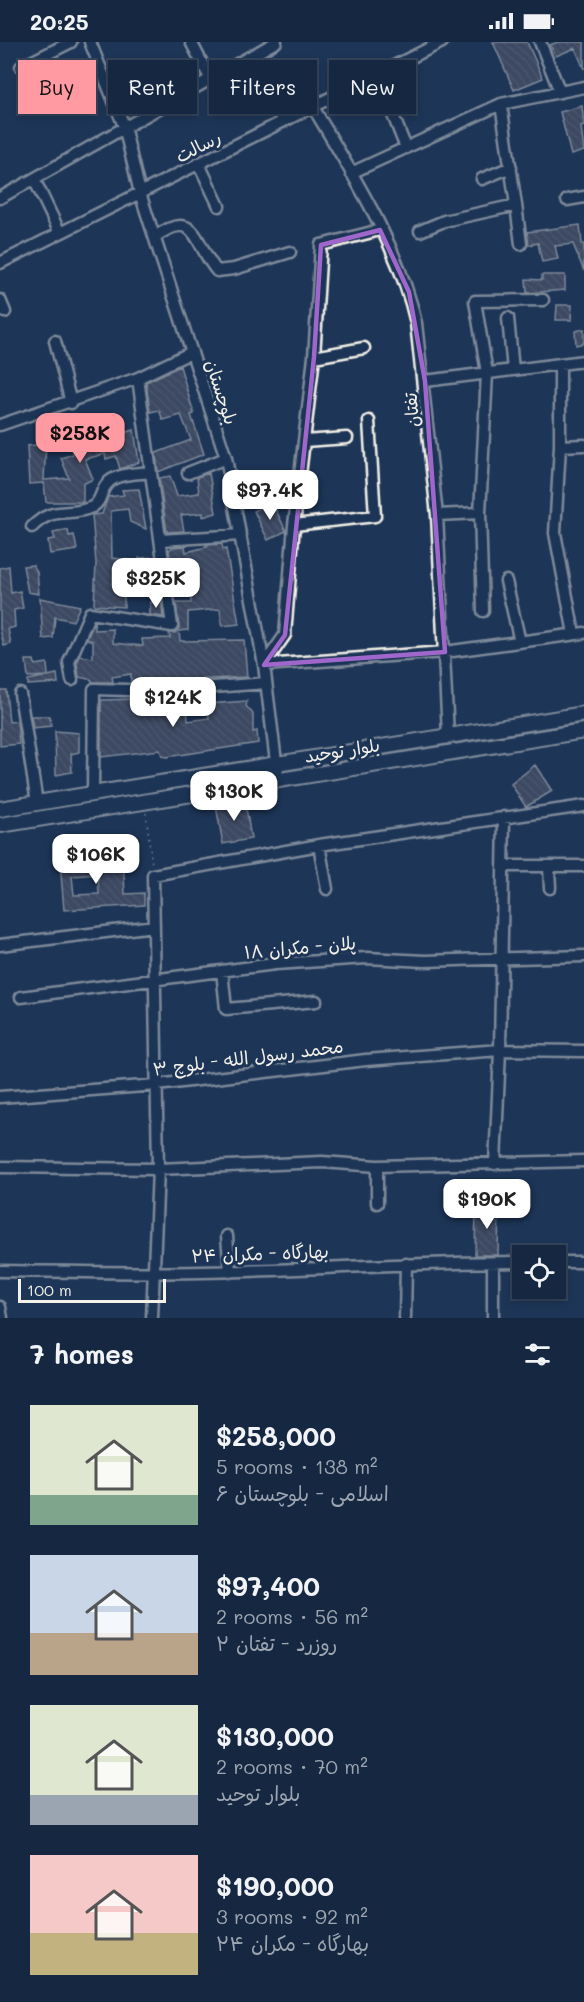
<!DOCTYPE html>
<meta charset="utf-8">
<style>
body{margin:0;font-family:Mali,"Playpen Sans Arabic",sans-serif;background:#23344c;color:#f1f3f6;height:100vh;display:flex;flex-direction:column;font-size:22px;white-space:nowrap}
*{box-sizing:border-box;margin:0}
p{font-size:20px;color:#9ea6b1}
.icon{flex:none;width:33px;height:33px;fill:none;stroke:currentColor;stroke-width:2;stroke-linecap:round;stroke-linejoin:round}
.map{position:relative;height:1276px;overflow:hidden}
.side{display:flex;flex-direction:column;background:#162841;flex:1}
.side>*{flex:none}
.guide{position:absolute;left:18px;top:18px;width:549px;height:54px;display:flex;gap:12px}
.buttons{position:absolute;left:512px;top:1203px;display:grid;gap:12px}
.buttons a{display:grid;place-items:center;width:54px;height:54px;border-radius:0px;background:#162841;box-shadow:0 3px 9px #0003,0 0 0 2px #35445a;font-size:30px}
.scale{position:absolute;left:18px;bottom:15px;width:148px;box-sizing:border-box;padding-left:6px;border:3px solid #f4f1e8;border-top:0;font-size:16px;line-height:21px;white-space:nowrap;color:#f4f1e8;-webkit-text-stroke:4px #1d3557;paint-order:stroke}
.price{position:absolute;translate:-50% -51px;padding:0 14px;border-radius:12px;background:#fff;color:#222;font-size:20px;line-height:39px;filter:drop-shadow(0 2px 3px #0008)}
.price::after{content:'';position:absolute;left:50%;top:36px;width:18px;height:14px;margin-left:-9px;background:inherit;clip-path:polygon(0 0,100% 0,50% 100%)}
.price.current{background:#ff9aa2;color:#111}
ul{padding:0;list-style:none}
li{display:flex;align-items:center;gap:18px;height:150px;padding:0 30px}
li span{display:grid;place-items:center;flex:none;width:168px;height:120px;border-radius:0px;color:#555}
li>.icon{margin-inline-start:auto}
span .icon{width:72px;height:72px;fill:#fffc;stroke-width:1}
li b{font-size:26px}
h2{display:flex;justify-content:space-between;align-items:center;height:72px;padding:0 30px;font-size:26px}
.chip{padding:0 21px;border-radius:0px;background:#162841;box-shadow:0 3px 9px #0003,0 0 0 2px #35445a;font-size:21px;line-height:54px}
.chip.current{background:#ff9aa2;color:#111}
.status{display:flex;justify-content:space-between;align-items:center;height:42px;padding:0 30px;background:#162841;direction:ltr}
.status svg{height:16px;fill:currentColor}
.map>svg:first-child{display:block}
</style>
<div class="status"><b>20:25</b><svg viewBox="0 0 49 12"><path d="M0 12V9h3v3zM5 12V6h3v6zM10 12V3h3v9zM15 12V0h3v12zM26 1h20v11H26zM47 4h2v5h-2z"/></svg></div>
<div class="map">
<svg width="584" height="1276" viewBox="0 0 584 1276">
<defs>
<pattern id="building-back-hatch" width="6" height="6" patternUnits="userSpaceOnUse" patternTransform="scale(1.5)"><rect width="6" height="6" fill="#656370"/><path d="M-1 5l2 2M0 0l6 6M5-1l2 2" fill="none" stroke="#7c7a84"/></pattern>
</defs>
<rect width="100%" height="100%" fill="#1d3557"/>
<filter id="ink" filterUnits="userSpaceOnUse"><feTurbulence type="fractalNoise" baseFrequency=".0167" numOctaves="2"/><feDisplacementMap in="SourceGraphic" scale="12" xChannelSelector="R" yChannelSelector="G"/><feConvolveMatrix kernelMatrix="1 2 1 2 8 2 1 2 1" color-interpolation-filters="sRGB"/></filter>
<g filter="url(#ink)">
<path fill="url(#building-back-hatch)" stroke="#f4f1e8" stroke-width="1.5" fill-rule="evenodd" d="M 493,0 L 527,0 L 543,36 L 514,48 Z
M 558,0 L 584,0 L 584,27 L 575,6 L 556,14 L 550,3 Z
M 582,64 L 584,84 L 581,85 L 584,109 L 571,113 L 560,70 Z
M 580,183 L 582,202 L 584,202 L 584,229 L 573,202 L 555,204 L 558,217 L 542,220 L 538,201 L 529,203 L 527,190 Z
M 542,233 L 565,233 L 565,248 L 527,251 L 526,237 L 542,238 Z
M 557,263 L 572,263 L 571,278 L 556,278 Z
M 584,287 L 584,301 L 576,303 L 575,289 Z
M 180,324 L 194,372 L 191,373 L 204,412 L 158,430 L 156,411 L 191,398 L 181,373 L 163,378 L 159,368 L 150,370 L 146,340 Z
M 99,386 L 102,397 L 134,388 L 139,420 L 120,427 L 116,414 L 106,417 L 105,412 L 85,417 L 93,437 L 83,442 L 83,460 L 46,460 L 44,441 L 29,442 L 27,404 L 46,402 L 44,438 L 69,436 L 61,416 L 73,412 L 70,398 L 91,393 L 90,389 Z
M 209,431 L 216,471 L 203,475 L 203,471 L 181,473 L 184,489 L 167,490 L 159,436 L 170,434 L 177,454 L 199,451 L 197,435 Z
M 139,447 L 146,487 L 130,480 L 128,467 L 111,469 L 112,516 L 139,519 L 139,516 L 155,515 L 157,529 L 154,548 L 124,550 L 124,565 L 94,563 L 96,521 L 92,473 L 102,472 L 108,455 L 124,453 L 122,448 Z
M 272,460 L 286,489 L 268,498 L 254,469 Z
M 68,488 L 69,494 L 74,493 L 77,508 L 50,512 L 48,498 L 55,497 L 53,491 Z
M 222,502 L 223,508 L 226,507 L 239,582 L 222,584 L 220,567 L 188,570 L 188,588 L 179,589 L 180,599 L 244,598 L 247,635 L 137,641 L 131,641 L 131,632 L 112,635 L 113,640 L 92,640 L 92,638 L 79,635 L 77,621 L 80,614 L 93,616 L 93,599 L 87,597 L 94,580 L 95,588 L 113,587 L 113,601 L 143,604 L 142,597 L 170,596 L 169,591 L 175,591 L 179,586 L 176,561 L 191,561 L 190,545 L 174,546 L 174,524 L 171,525 L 169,508 L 173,505 L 185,504 L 186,510 L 207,505 L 206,503 Z
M 33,523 L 37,530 L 39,552 L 28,550 L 23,524 Z
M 9,524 L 11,551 L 20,549 L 23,566 L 14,568 L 15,585 L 8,587 L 11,602 L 4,604 L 0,587 L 0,526 Z
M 40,556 L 80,564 L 73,579 L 55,575 L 53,596 L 43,597 Z
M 150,560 L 161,560 L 163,575 L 150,573 Z
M 26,618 L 34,618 L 35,623 L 47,621 L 48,634 L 28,635 Z
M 57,632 L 58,641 L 28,643 L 28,638 Z
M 0,648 L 6,648 L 9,680 L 17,679 L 19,702 L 0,704 Z
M 138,657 L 138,667 L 153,668 L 170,668 L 169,659 L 187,658 L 188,679 L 209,676 L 207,662 L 247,659 L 246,664 L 253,672 L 253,690 L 257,689 L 258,701 L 166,715 L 162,714 L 160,708 L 101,715 L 101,658 Z
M 31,674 L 50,674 L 51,684 L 33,686 Z
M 55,689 L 79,691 L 79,710 L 71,712 L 72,730 L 56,733 Z
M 535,723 L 552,749 L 526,765 L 511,742 Z
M 245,759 L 251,797 L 223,802 L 216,764 Z
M 123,815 L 125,852 L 144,851 L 144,863 L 64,868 L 60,820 ZM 98,832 L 99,852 L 74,853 L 72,834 Z
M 476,1162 L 499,1162 L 498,1213 L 475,1213 Z"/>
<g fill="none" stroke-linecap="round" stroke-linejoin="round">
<defs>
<path id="minor" d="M 90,0 L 124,84 L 140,151 L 226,416 L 264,623 L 278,736
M 191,0 L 210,36
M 540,0 L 560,50
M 251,14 L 283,79
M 21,25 L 71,0
M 377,33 L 406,106
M 313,65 C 352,132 399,204 416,281 L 437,473 L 448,693
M 199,122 L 219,164
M 351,131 L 501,62
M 34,137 L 60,191
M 482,137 L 511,125
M 0,156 L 276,0
M 567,158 L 584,155
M 516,163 L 521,202
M 420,189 L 444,179 L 516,163 L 501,62 L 584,45
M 155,195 C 198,164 195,205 217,229 L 234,227 L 290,210
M 0,221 L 442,0
M 0,258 L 5,270
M 508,276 L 513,328
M 55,299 L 71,361
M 314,315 L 364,306
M 560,322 L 560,404 L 584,403
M 425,339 L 584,319
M 0,383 L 138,336 L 192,310
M 304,399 L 347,396
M 560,404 L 555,491 L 574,592
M 188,431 L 226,416
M 480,471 L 483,569
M 437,473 L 480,471 L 487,331 L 475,259 L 543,258
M 294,483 L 375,474 L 369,379
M 32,485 C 55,462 68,476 92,465 C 102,460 100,449 107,442 C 115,431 138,432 151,430
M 161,498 L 241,493
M 506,539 L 520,600
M 264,623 L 285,593 L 294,483 L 314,315 L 321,203 L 380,188
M 264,623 L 445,610 L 584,591
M 72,638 L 69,620 L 90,571 L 172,584 L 138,336
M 20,652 L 37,761
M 93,751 L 94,647 L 161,649 L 266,641
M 319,803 L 327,847
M 503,824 L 584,824
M 549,824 L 550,846
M 0,903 L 154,884
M 222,929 L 226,967 L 316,959
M 21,955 L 275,922 L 367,916 L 425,919 L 584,914
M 0,1055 L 157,1043 L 366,1018 L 500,1008 L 584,1009
M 495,1122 L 500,1008 L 504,775
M 0,1125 L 158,1127 L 322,1120 L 377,1124 L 584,1119
M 377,1161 L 377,1124
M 227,1194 L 230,1230
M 555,1220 L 584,1220
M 493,1221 L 493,1276
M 0,1229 C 82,1230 164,1232 245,1229 C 338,1226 429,1220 522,1220
M 0,1265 L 2,1276
M 152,1276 L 158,1127 L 153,833 L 319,803 L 584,764
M 405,1276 L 406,1222"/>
<path id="major" d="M 0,767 L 584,672
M 0,783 L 584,689"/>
</defs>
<use href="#minor" stroke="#f4f1e8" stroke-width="15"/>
<use href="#major" stroke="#f4f1e8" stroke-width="18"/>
<path stroke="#f4f1e8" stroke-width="1.5" stroke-dasharray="1.5 4.5" stroke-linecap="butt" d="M 146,771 L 152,823"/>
<use href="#minor" stroke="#1d3557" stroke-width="10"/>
<use href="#major" stroke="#1d3557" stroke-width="14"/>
</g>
</g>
<path d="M0 0H584V1276H0ZM 380,188 L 409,250 L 425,339 L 445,610 L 264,623 L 285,593 L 314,315 L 321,203 Z" fill="#1d3557" fill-opacity=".55" fill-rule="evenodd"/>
<path fill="none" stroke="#9f67cb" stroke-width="4.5" stroke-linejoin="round" d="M 380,188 L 409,250 L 425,339 L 445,610 L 264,623 L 285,593 L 314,315 L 321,203 Z"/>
<g text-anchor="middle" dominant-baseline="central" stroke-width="6" stroke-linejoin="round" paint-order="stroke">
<g font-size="18" fill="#f4f1e8" stroke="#1d3557">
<text transform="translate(198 104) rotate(-27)">رسالت</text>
<text transform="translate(222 350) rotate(72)">بلوچستان</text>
<text transform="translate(411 368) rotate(-95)">تفتان</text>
<text transform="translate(342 708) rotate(-9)">بلوار توحید</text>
<text transform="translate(300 905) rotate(-5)">پلان - مکران ۱۸</text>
<text transform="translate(248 1015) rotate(-7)">محمد رسول الله - بلوچ ۳</text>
<text transform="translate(260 1211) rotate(-2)">بهارگاه - مکران ۲۴</text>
</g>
</g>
</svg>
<div class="buttons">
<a><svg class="icon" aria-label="locate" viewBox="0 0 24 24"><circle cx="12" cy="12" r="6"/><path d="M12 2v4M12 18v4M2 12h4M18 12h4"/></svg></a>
</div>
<div class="scale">100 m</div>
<b class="price current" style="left:80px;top:422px">$258K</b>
<b class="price" style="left:270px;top:479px">$97.4K</b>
<b class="price" style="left:156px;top:567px">$325K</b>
<b class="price" style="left:173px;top:686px">$124K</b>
<b class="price" style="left:234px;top:780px">$130K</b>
<b class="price" style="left:96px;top:843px">$106K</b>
<b class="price" style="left:487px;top:1188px">$190K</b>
<div class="guide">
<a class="chip current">Buy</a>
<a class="chip">Rent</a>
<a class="chip">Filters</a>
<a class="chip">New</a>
</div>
</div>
<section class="side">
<h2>7 homes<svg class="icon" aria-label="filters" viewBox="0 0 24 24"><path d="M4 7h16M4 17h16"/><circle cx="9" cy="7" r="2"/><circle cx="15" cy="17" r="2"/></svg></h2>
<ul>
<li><span style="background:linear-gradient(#dfe7d0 75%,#7fa58c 0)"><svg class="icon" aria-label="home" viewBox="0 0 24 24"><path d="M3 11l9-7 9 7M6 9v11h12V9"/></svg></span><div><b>$258,000</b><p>5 rooms · 138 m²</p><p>اسلامی - بلوچستان ۶</p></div></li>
<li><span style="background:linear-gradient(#c9d6e8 65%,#b9a48a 0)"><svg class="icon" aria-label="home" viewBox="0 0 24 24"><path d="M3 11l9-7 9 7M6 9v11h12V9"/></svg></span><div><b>$97,400</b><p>2 rooms · 56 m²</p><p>روزرد - تفتان ۲</p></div></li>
<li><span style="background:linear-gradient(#dfe7d0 75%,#9aa5b1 0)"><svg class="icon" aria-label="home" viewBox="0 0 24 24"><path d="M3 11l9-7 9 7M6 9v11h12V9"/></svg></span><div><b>$130,000</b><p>2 rooms · 70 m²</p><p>بلوار توحید</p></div></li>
<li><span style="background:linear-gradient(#f6c9c9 65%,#c2b280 0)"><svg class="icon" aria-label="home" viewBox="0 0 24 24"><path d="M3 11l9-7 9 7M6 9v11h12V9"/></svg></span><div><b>$190,000</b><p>3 rooms · 92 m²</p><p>بهارگاه - مکران ۲۴</p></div></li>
</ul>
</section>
